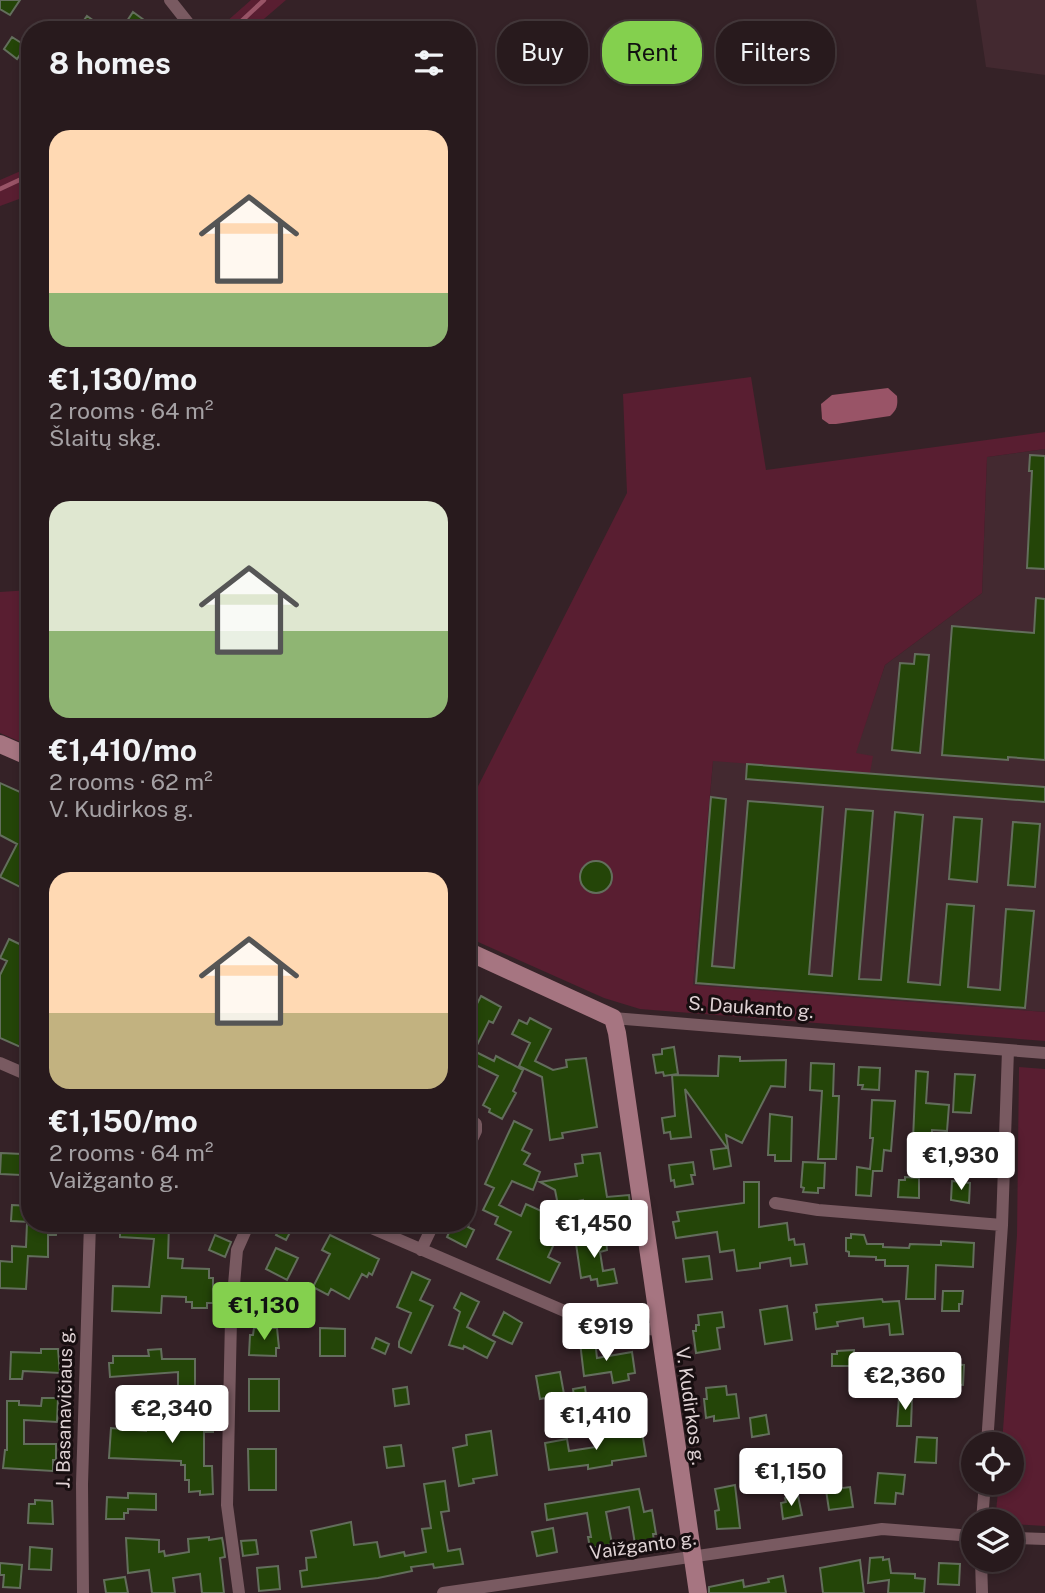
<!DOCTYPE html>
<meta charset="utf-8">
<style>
body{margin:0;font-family:"Public Sans",sans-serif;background:#302326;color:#f1f3f6;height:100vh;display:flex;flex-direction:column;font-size:26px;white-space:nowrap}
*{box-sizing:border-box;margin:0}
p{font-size:23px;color:#a5a1a4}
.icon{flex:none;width:38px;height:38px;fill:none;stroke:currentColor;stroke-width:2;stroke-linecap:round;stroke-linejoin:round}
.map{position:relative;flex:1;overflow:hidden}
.side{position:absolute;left:21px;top:21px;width:455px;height:1211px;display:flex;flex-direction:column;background:#281a1d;border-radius:28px;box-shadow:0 4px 10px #0003,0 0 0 2px #44383b}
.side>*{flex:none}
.top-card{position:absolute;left:497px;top:21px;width:443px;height:63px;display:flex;gap:14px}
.tools{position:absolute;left:961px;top:1432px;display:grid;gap:14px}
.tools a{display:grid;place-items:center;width:63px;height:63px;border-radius:50%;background:#281a1d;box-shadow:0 4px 10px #0003,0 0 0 2px #44383b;font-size:35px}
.price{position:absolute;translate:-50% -60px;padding:0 16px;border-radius:7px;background:#fff;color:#222;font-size:23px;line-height:46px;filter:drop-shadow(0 2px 4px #0008)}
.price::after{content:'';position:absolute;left:50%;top:42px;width:21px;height:16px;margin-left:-10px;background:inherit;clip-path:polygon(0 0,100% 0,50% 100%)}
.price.current{background:#84d04e;color:#111}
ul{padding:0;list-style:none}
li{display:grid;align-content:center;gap:14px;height:371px;padding:0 28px}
li span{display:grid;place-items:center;height:217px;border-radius:21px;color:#555}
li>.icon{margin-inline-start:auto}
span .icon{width:126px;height:126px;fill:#fffc;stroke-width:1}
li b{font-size:30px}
h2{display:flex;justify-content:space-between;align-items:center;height:84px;padding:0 28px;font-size:30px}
.tag{padding:0 24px;border-radius:28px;background:#281a1d;box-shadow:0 4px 10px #0003,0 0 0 2px #44383b;font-size:24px;line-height:63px}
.tag.current{background:#84d04e;color:#111}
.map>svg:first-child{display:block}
</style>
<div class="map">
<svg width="1045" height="1593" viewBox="0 0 1045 1593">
<rect width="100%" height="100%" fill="#352227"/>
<path fill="#432930" d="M 976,0 L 1045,0 L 1045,75 L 986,67 Z
M 1045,449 L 1045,1012 L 693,985 L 713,761 L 855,754 L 885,665 L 982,593 L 987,457 Z"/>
<path fill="#591e31" d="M 251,0 L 286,0 L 251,30 L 217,30 Z
M 30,167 L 30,195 L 0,206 L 0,180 Z
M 751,377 L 766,470 L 1045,432 L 1045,449 L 987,457 L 982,593 L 885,665 L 856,753 L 873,756 L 870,773 L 713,761 L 693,985 L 1045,1012 L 1045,1041 L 640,1009 L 604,998 L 467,937 L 467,808 L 627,493 L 623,394 Z
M 30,590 L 30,746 L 0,733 L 0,592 Z
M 1019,1067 L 1045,1069 L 1045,1526 L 1012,1524 L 1012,1521 L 995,1521 L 999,1482 L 1012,1482 L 1012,1444 L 1002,1444 L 1017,1235 Z"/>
<path fill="#995467" d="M 888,388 L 897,396 C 898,405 897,410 890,416 L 836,424 L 829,424 L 822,419 L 821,404 L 832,395 Z"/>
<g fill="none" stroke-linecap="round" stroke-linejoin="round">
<path stroke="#995467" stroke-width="4.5" d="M 232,30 L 264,0
M 0,189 L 30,175"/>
</g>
<path fill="#244508" stroke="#636e5c" stroke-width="2" d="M 0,0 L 20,0 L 10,15 L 0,9 Z
M 133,12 L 144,20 L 137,30 L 121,30 Z
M 87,16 L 107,30 L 77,30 Z
M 12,37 L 26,46 L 17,59 L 4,49 Z
M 1030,455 L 1045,456 L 1045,569 L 1027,568 L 1032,471 L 1029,471 Z
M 1036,598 L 1045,599 L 1045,760 L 1008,757 L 1008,760 L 942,755 L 952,626 L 1034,633 Z
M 915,654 L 929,655 L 920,753 L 892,750 L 900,663 L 914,664 Z
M 747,764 L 1045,787 L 1045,802 L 746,779 Z
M 30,776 L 30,812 L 24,825 L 26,826 L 30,818 L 30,892 L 0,877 L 17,844 L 0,835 L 0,783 L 22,793 Z
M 711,797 L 726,799 L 712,966 L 734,968 L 748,801 L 823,807 L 809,974 L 832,976 L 846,809 L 873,811 L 859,979 L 881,980 L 895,812 L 923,815 L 908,982 L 940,985 L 947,904 L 974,906 L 968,987 L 1000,990 L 1006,909 L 1034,911 L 1025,1008 L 696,983 Z
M 954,817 L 982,819 L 977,882 L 949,879 Z
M 1013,822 L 1040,824 L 1035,887 L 1008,885 Z
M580 877a16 16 0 1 1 32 0a16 16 0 1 1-32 0Z
M 9,939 L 30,949 L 30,1039 L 25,1049 L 0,1038 L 0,975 L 7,961 L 0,958 Z
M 481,996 L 501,1007 L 493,1023 L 489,1021 L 474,1051 L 494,1061 L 496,1056 L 523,1070 L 513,1091 L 516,1093 L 502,1119 L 489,1112 L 490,1109 L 483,1105 L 498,1076 L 476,1065 L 467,1083 L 467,1023 Z
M 530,1018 L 551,1029 L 535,1061 L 553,1070 L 567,1067 L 566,1060 L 586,1058 L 597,1127 L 562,1133 L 563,1138 L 550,1140 L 542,1077 L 519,1066 L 530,1043 L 512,1034 L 519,1020 L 527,1024 Z
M 674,1047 L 678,1074 L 664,1076 L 663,1072 L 656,1073 L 653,1055 L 662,1054 L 662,1049 Z
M 719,1056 L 740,1057 L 740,1061 L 786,1060 L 785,1087 L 771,1086 L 742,1143 L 726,1135 L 731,1166 L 714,1169 L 711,1150 L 727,1148 L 685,1089 L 691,1137 L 671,1139 L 670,1132 L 664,1133 L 662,1118 L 675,1116 L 672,1075 L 718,1076 Z
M 811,1063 L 834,1064 L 833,1096 L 839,1096 L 836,1159 L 818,1159 L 822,1091 L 810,1090 Z
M 859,1067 L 880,1068 L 879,1090 L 862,1089 L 863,1085 L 858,1085 Z
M 916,1071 L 928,1072 L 926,1103 L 949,1105 L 947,1131 L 932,1130 L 931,1162 L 912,1162 Z
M 955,1074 L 975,1075 L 971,1113 L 953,1112 Z
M 872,1100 L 895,1101 L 891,1151 L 884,1150 L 882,1171 L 873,1171 L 871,1196 L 856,1195 L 857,1167 L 870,1169 L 873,1138 L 870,1138 Z
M 770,1114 L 792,1117 L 791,1161 L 775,1161 L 775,1155 L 768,1155 Z
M 514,1121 L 532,1130 L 522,1150 L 530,1154 L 524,1164 L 540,1172 L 533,1190 L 512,1181 L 499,1205 L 521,1216 L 526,1204 L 548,1214 L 543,1226 L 559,1233 L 548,1257 L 560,1263 L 550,1283 L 497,1259 L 511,1232 L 495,1224 L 498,1217 L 483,1210 L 494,1188 L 485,1184 Z
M 1,1153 L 22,1154 L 21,1175 L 0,1174 Z
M 600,1153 L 607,1197 L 629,1195 L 630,1205 L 608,1208 L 609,1215 L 591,1218 L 589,1209 L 584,1210 L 583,1200 L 558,1205 L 555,1190 L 540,1182 L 577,1176 L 575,1164 L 583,1163 L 582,1155 Z
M 693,1162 L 695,1175 L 691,1175 L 693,1184 L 675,1187 L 674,1180 L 671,1181 L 669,1165 Z
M 803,1162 L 825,1163 L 824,1188 L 818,1188 L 818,1193 L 803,1192 L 804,1188 L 801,1187 Z
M 905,1177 L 919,1178 L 919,1198 L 898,1197 L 899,1180 L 905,1180 Z
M 952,1181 L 970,1183 L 969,1203 L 951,1200 Z
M 744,1182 L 759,1182 L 759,1227 L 787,1223 L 789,1240 L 794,1239 L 795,1245 L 804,1244 L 807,1264 L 791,1266 L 790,1258 L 760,1263 L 760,1268 L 737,1271 L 734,1250 L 720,1252 L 717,1232 L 676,1238 L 673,1222 L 679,1221 L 677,1212 L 744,1203 Z
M 12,1205 L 30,1206 L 30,1222 L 11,1221 Z
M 27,1223 L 57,1223 L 56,1235 L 48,1235 L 48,1257 L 28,1256 L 26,1289 L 0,1288 L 0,1261 L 12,1262 L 12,1246 L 26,1247 Z
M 120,1223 L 169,1223 L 168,1258 L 183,1259 L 182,1268 L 209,1269 L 209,1278 L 213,1278 L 213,1303 L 207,1303 L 207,1308 L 192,1308 L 192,1302 L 186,1302 L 186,1297 L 162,1296 L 161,1313 L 112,1311 L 113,1286 L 149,1287 L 154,1239 L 120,1237 Z
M 282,1223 L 295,1223 L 286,1240 L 276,1235 Z
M 453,1223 L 469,1223 L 468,1227 L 474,1230 L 466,1247 L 447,1237 Z
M 851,1234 L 864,1235 L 867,1244 L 883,1244 L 883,1247 L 909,1248 L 910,1244 L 941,1245 L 941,1241 L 974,1243 L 973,1267 L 936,1265 L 935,1299 L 906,1299 L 908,1266 L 885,1266 L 885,1260 L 876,1260 L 876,1257 L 849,1256 L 849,1252 L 846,1251 L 846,1238 L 851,1238 Z
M 215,1235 L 231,1242 L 225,1257 L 209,1250 Z
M 330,1235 L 379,1259 L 372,1275 L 369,1273 L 367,1277 L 362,1274 L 349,1299 L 331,1289 L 328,1295 L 313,1287 L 330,1254 L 322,1250 Z
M 589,1236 L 589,1240 L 606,1238 L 607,1250 L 600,1252 L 603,1271 L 614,1269 L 617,1283 L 598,1286 L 597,1279 L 591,1280 L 590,1276 L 581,1278 L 575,1237 Z
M 276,1248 L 298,1258 L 287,1280 L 266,1269 Z
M 709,1256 L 712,1279 L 686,1282 L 683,1259 Z
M 412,1272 L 430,1280 L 420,1300 L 433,1306 L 411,1353 L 399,1347 L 399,1342 L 411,1313 L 397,1307 Z
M 943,1291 L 963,1291 L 962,1304 L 959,1304 L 959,1311 L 942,1311 Z
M 461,1293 L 479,1302 L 467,1327 L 495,1342 L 487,1358 L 464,1346 L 463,1349 L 449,1345 L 460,1312 L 454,1308 Z
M 882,1299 L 883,1302 L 899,1301 L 903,1334 L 890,1335 L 889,1324 L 864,1327 L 863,1318 L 837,1322 L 838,1326 L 816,1329 L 814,1313 L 817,1312 L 816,1305 Z
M 787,1306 L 792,1340 L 765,1344 L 760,1310 Z
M 504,1312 L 522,1323 L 512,1344 L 493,1335 Z
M 722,1312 L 724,1327 L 717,1328 L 720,1349 L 696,1353 L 693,1331 L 696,1331 L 696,1325 L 699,1325 L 698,1315 Z
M 254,1328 L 277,1328 L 279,1348 L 276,1348 L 276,1356 L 249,1355 L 250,1335 L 253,1335 Z
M 320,1328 L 345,1329 L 345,1356 L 320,1356 Z
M 376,1338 L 389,1344 L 385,1354 L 372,1348 Z
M 595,1340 L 597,1358 L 632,1352 L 635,1373 L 628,1374 L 629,1380 L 613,1383 L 611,1372 L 584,1376 L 580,1342 Z
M 41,1349 L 58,1349 L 60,1373 L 23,1371 L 22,1379 L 10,1379 L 11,1352 L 41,1353 Z
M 161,1349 L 162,1359 L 195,1359 L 195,1391 L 178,1391 L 178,1372 L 110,1377 L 109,1363 L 113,1363 L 113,1356 L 149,1356 L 148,1350 Z
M 854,1350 L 854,1366 L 832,1366 L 832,1354 L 837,1354 L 837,1351 Z
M 949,1364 L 964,1365 L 963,1385 L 931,1383 L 931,1391 L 919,1390 L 920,1366 L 948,1369 Z
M 560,1372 L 564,1394 L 540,1399 L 536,1376 Z
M 249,1379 L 279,1379 L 279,1411 L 249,1411 Z
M 726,1386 L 727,1395 L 736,1394 L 739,1418 L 714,1421 L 714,1416 L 706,1418 L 704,1399 L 707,1399 L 706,1388 Z
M 407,1387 L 409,1404 L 395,1406 L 393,1389 Z
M 585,1387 L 587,1403 L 575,1404 L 573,1389 Z
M 899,1397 L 912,1398 L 911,1426 L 897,1426 Z
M 42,1398 L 58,1398 L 57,1422 L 24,1420 L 24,1444 L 56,1444 L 56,1460 L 53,1460 L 53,1471 L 3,1468 L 5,1450 L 7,1450 L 7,1401 L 19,1401 L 19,1405 L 41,1406 Z
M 186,1399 L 206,1399 L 206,1402 L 212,1402 L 213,1432 L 204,1432 L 204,1466 L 212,1466 L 213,1494 L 200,1495 L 200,1491 L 189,1492 L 189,1480 L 185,1480 L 185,1465 L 181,1465 L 181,1461 L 109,1458 L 111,1428 L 146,1431 L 146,1422 L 162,1422 L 161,1428 L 187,1428 Z
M 766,1415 L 769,1434 L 752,1437 L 750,1418 Z
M 491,1431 L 497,1475 L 473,1479 L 474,1483 L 459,1486 L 453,1448 L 467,1445 L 466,1435 Z
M 642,1432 L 646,1456 L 612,1461 L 612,1465 L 588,1469 L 588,1465 L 549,1470 L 545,1443 L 567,1439 L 569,1451 L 596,1447 L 594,1437 Z
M 917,1437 L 937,1438 L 936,1463 L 915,1462 Z
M 401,1445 L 404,1466 L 387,1468 L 384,1447 Z
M 248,1449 L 276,1449 L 276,1490 L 249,1490 Z
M 878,1473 L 905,1475 L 903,1494 L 896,1493 L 895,1504 L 875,1503 Z
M 445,1481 L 449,1511 L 441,1512 L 448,1551 L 460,1549 L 463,1564 L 434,1568 L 433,1564 L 411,1567 L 412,1571 L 378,1578 L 302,1587 L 300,1571 L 307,1570 L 306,1558 L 316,1557 L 311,1531 L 351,1522 L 354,1545 L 377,1542 L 380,1557 L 404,1552 L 405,1556 L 426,1552 L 422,1529 L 431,1528 L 424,1484 Z
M 735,1485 L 740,1528 L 717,1529 L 715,1511 L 719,1510 L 715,1489 Z
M 850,1487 L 853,1507 L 829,1510 L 826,1490 Z
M 639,1489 L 644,1512 L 652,1510 L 656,1534 L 653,1534 L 654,1541 L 635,1544 L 629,1507 L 606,1512 L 612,1544 L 604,1546 L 590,1548 L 588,1537 L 591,1537 L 587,1513 L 547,1520 L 545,1504 Z
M 128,1493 L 156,1494 L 156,1510 L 128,1509 L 128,1513 L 124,1513 L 124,1519 L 106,1519 L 107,1497 L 128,1498 Z
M 798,1496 L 802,1515 L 783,1519 L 781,1503 L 786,1502 L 785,1498 Z
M 35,1500 L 52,1501 L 53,1524 L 28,1523 L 29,1504 L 35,1504 Z
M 553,1528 L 557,1552 L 537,1556 L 532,1532 Z
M 209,1537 L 209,1540 L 222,1538 L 223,1543 L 225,1557 L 220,1558 L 224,1593 L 202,1593 L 200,1574 L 173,1578 L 175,1593 L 152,1593 L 149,1570 L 128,1573 L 126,1538 L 159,1540 L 159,1552 L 164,1551 L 165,1556 L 189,1552 L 188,1539 Z
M 256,1540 L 258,1554 L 243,1556 L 241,1541 Z
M 30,1547 L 52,1549 L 51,1570 L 29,1569 Z
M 883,1557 L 883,1560 L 889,1559 L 891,1573 L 915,1574 L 915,1578 L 925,1579 L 924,1593 L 888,1593 L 889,1580 L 868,1583 L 870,1558 Z
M 860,1560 L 864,1593 L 823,1593 L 820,1568 Z
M 0,1563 L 22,1565 L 20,1588 L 3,1587 L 4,1575 L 0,1575 Z
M 939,1563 L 960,1564 L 959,1585 L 938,1584 Z
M 278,1566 L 280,1589 L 259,1591 L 257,1568 Z
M 783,1576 L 786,1593 L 709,1593 L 709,1587 L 743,1580 L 744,1587 L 769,1582 L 768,1579 Z
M 125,1577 L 128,1593 L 106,1593 L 104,1580 Z"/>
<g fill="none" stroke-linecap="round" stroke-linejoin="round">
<path stroke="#795a61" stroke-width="12" d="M 170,0 L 189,24 L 181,30
M 613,1018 L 1045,1053
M 0,1063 L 30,1076
M 467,1117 L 476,1124 L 476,1131 L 467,1150
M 775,1203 L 818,1210 L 1002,1225
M 360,1223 L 576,1316 L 626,1327 L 659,1330
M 421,1250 L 434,1223
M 987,1444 L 1002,1225 L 1008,1050
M 982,1521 L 985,1482
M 1012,1538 L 1045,1539
M 981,1559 L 982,1593
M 83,1593 L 82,1484 L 90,1223
M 239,1593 L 227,1505 L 231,1319 L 237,1250 L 249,1223
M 443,1593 L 882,1529 L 973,1536"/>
<path stroke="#a67581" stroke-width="18" d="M 0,744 L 30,757
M 467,951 L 613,1018 L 617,1033 L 698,1593"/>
</g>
<g text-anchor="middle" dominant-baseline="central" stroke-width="6" stroke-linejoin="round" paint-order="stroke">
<g font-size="19" fill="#dfd2d4" stroke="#170e10">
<text transform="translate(751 1007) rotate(4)">S. Daukanto g.</text>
<text transform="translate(691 1406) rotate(82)">V. Kudirkos g.</text>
<text transform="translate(64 1408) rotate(-89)">J. Basanavičiaus g.</text>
<text transform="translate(643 1545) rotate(-8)">Vaižganto g.</text>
</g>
</g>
</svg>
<div class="tools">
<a><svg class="icon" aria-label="locate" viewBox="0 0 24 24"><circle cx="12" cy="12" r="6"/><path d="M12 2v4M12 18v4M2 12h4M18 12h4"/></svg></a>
<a><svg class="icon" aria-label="layers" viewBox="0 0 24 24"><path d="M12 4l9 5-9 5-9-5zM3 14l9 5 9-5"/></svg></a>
</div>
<b class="price" style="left:961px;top:1192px">€1,930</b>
<b class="price" style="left:594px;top:1260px">€1,450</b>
<b class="price current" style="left:264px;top:1342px">€1,130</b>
<b class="price" style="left:606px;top:1363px">€919</b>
<b class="price" style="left:905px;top:1412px">€2,360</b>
<b class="price" style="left:172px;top:1445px">€2,340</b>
<b class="price" style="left:596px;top:1452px">€1,410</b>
<b class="price" style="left:791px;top:1508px">€1,150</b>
<div class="top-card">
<a class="tag">Buy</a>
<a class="tag current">Rent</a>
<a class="tag">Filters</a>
</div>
<section class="side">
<h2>8 homes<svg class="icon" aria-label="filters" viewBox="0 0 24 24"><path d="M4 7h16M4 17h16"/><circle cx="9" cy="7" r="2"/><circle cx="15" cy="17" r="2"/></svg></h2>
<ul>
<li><span style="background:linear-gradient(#ffd9b3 75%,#8fb573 0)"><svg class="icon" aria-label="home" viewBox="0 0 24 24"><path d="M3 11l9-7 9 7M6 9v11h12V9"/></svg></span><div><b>€1,130/mo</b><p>2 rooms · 64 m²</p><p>Šlaitų skg.</p></div></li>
<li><span style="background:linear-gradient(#dfe7d0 60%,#8fb573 0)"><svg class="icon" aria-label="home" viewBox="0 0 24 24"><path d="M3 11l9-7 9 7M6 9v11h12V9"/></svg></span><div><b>€1,410/mo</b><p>2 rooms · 62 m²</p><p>V. Kudirkos g.</p></div></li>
<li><span style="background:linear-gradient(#ffd9b3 65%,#c2b280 0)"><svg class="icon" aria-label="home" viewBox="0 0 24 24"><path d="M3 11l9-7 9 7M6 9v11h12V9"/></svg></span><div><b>€1,150/mo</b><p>2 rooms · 64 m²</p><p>Vaižganto g.</p></div></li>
</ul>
</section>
</div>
